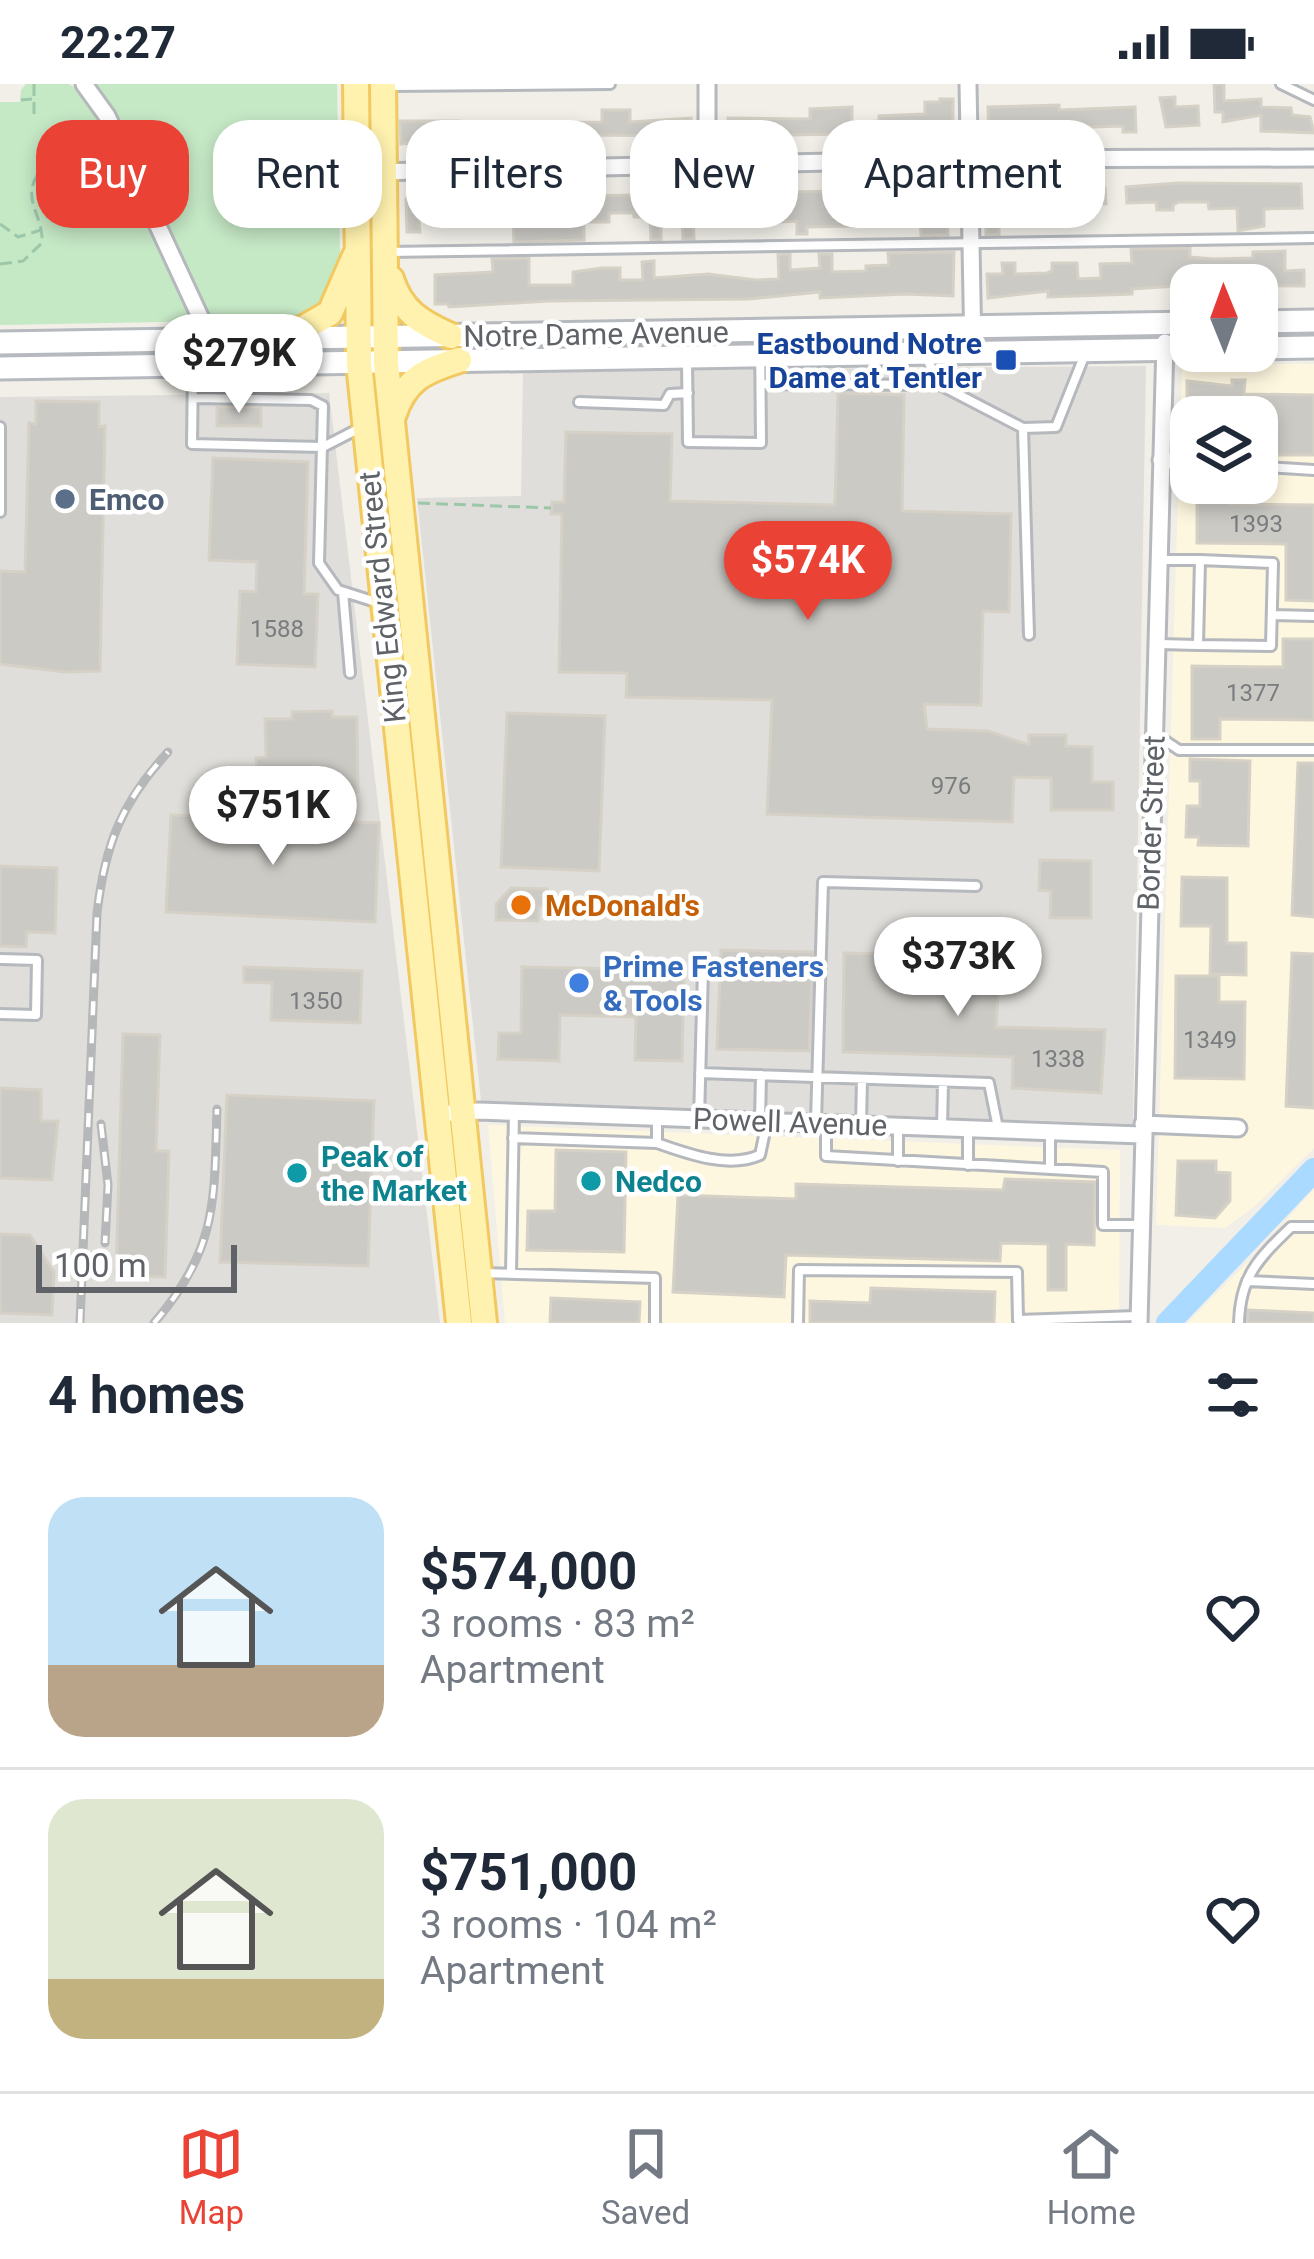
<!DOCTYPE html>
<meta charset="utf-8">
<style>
body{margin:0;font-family:Roboto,sans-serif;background:#f2f2f3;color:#1f2937;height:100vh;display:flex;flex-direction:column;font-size:45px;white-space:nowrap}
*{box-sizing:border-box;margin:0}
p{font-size:39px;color:#747a83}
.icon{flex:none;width:66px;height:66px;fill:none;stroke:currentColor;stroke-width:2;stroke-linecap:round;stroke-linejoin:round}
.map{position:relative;height:1239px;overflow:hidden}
.side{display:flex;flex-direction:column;background:#fff;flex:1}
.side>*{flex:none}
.top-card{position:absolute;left:36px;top:36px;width:1242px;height:108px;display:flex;gap:24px}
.needle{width:78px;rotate:359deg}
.tools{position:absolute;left:1170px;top:180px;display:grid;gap:24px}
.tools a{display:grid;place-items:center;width:108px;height:108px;border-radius:24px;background:#fff;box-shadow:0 6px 18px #0003;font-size:60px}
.scale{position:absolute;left:36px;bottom:30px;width:201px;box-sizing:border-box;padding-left:12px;border:6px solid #5f6368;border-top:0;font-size:33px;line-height:42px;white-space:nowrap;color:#5f6368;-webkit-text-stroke:9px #fff;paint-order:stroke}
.price{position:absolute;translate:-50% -102px;padding:0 27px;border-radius:42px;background:#fff;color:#222;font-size:39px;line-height:78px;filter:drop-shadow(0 3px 6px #0008)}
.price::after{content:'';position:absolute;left:50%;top:72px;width:36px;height:27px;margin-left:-18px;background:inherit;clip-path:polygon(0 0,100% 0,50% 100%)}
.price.selected{background:#ea4335;color:#fff}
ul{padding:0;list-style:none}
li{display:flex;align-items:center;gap:36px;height:300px;padding:0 48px}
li+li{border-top:3px solid #e0e1e3}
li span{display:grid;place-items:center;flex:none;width:336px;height:240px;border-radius:36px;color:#555}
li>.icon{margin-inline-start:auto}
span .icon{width:144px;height:144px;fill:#fffc;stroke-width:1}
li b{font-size:51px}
h2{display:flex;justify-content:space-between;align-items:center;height:144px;padding:0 48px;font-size:51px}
.pill{padding:0 42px;border-radius:36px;background:#fff;box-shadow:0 6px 18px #0003;font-size:42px;line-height:108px}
.pill.selected{background:#ea4335;color:#fff}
.status{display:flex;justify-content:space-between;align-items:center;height:84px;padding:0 60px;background:#fff;direction:ltr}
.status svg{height:33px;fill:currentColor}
.tabs{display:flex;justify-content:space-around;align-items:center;height:168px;border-top:3px solid #e0e1e3;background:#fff;font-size:33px;color:#747a83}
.tabs a{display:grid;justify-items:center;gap:6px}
.tabs .selected{color:#ea4335}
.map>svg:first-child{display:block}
</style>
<div class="status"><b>22:27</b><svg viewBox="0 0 49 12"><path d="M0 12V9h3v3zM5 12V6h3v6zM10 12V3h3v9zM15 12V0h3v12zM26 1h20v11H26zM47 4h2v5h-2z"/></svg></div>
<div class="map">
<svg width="1314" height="1239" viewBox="0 0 1314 1239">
<rect width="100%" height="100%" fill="#f1efe8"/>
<path fill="#fef7e0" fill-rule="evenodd" d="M 1182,280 L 1314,280 L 1314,1064 L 1255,1122 L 1225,1144 L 1156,1141 ZM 1191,333 L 1257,333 L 1257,399 L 1191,399 Z
M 488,1041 L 1120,1066 L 1119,1239 L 505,1239 Z
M 1314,1105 L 1314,1239 L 1187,1239 L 1257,1169 Z"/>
<path fill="#e0deda" d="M 1146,282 L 1133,1040 L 481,1017 L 417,414 L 521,412 L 523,287 Z
M 329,309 L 440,1239 L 0,1239 L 0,313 Z"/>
<path fill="#c5e8c5" d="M 26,0 L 69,0 L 77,5 L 77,0 L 337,0 L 341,223 L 329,235 L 0,241 L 0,18 L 20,18 L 21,6 Z"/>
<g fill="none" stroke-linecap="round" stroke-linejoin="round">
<path stroke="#aadaff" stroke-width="24" d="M 1168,1239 L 1314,1086"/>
</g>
<path fill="#cccac5" stroke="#d6d1c6" stroke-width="3" d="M 1214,0 L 1224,0 L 1224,17 L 1261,15 L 1261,23 L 1291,24 L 1292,31 L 1310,33 L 1314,49 L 1261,47 L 1261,31 L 1223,38 L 1223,28 L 1215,28 Z
M 1175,13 L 1175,23 L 1198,22 L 1199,41 L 1166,43 L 1160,14 Z
M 940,15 L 953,15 L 953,48 L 728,52 L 728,34 L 810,35 L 810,25 L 852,23 L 852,39 L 879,37 L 879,32 L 925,30 L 925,18 L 940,18 Z
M 1059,21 L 1059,26 L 1135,23 L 1136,48 L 1123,48 L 1123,42 L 1060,44 L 1060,48 L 1043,51 L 989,53 L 988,23 Z
M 602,26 L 630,26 L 630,38 L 691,34 L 691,52 L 590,51 L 590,55 L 534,59 L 491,59 L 491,62 L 462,62 L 462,56 L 446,55 L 401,60 L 400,37 L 459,37 L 459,40 L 489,40 L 489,43 L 541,42 L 541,39 L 602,38 Z
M 1178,99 L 1301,100 L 1302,124 L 1264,125 L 1264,142 L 1238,147 L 1237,124 L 1209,125 L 1208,118 L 1179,118 L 1173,121 L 1173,126 L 1157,126 L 1156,118 L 1127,119 L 1126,103 Z
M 1066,102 L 1105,104 L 1106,120 L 1091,120 L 1091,130 L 1030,132 L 1030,138 L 999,139 L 999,151 L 986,151 L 986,104 Z
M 537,105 L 581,107 L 582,112 L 951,105 L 952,124 L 947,125 L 948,151 L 921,152 L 920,136 L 914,136 L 913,125 L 853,129 L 853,142 L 807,143 L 807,150 L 797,150 L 797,137 L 757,139 L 757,132 L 693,128 L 694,155 L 683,155 L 682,128 L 661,129 L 661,156 L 651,156 L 650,133 L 634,133 L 633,129 L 609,129 L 609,138 L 584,138 L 584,156 L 514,158 L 513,133 L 429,134 L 419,135 L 420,148 L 407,148 L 406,115 L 493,114 L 492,110 Z
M 1190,164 L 1190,173 L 1213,175 L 1253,174 L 1253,168 L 1285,167 L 1285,187 L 1304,186 L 1304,202 L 1191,201 L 1132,205 L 1132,210 L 1048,213 L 1048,207 L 988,214 L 987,190 L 1003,190 L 1002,179 L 1015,179 L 1015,190 L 1047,189 L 1052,187 L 1052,179 L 1077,179 L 1078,195 L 1101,194 L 1100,180 L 1132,179 L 1131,165 Z
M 954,168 L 953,212 L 905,210 L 820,214 L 820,208 L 748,215 L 548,217 L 449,223 L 448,220 L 435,220 L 435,191 L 493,188 L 492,175 L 529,174 L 529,201 L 573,201 L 573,188 L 602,184 L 620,184 L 620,196 L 643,196 L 642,178 L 654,177 L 654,194 L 708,190 L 756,196 L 779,195 L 778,170 L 790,170 L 790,186 L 820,184 L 819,170 L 832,170 L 832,188 L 866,187 L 866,182 L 889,181 L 888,169 Z
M 1232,296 L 1245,296 L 1244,310 L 1314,311 L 1314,371 L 1269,371 L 1270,348 L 1257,348 L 1257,333 L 1249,333 L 1249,320 L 1216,320 L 1216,327 L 1204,327 L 1204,320 L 1187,320 L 1187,297 L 1232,302 Z
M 838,309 L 904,311 L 902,427 L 1011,430 L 1009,528 L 983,527 L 981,621 L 924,620 L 927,645 L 988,647 L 1029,661 L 1029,651 L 1066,651 L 1066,662 L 1092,663 L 1092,698 L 1113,698 L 1113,726 L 1051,726 L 1051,694 L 1014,693 L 1012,738 L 767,730 L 772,616 L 626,613 L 627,589 L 559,588 L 562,430 L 551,430 L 552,418 L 564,418 L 566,348 L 672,350 L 670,417 L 835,421 Z
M 36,317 L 99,318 L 99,343 L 105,342 L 100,587 L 64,588 L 0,580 L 0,487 L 25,488 L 29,339 L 36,340 Z
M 217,323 L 261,323 L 261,342 L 217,342 Z
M 213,374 L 308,378 L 304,510 L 318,510 L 315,583 L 237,580 L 240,507 L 256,508 L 257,478 L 209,476 Z
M 1197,402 L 1229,402 L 1229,420 L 1314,421 L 1314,517 L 1286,516 L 1286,460 L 1197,459 Z
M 1283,555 L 1314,555 L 1314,636 L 1220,635 L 1220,655 L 1192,655 L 1192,582 L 1283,583 Z
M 332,627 L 332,633 L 357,633 L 358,708 L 327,708 L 327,715 L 301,715 L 301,708 L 268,709 L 267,691 L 257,691 L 256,674 L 266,673 L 265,635 L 292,635 L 292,628 Z
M 507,629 L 605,632 L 599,787 L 501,783 Z
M 1190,675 L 1250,677 L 1248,762 L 1198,761 L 1199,753 L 1186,753 L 1187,722 L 1200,722 L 1200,697 L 1190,697 Z
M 1298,679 L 1314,679 L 1314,833 L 1292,831 Z
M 171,731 L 379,739 L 375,838 L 166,828 Z
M 1040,776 L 1091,777 L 1091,834 L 1050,834 L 1051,807 L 1039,806 Z
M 0,782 L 57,784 L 55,849 L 27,848 L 26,863 L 0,862 Z
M 1182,793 L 1227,794 L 1227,859 L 1246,859 L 1246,891 L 1210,890 L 1211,842 L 1181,842 Z
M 511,804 L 547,805 L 547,823 L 539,823 L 538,837 L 496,836 L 496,820 Z
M 721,866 L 813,868 L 809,967 L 717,965 Z
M 844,869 L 1000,872 L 996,943 L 1105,946 L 1101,1009 L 1012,1004 L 1013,973 L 843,968 Z
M 1292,869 L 1314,870 L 1314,1024 L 1286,1022 Z
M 244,883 L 362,887 L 360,939 L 271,936 L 272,899 L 244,898 Z
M 522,883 L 684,886 L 682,977 L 635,976 L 636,933 L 560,931 L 559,977 L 498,975 L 499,949 L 521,949 Z
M 1176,892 L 1219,892 L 1219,918 L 1245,918 L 1244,995 L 1175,994 Z
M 123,950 L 160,951 L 156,1067 L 169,1067 L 165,1193 L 116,1192 Z
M 0,1004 L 41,1006 L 41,1037 L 58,1037 L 52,1096 L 0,1094 Z
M 227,1011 L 374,1017 L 368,1182 L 220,1178 Z
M 556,1066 L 626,1068 L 624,1168 L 527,1166 L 528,1127 L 555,1127 Z
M 1178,1077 L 1216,1077 L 1216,1088 L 1230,1089 L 1230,1117 L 1215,1134 L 1176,1131 Z
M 1005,1095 L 1095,1098 L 1094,1161 L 1066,1160 L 1066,1206 L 1048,1206 L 1048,1160 L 1001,1159 L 1000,1177 L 786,1171 L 784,1213 L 673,1208 L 678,1111 L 796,1115 L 796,1100 L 1003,1106 Z
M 0,1150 L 30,1151 L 54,1188 L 52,1231 L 0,1229 Z
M 871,1204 L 995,1208 L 994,1239 L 810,1239 L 810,1217 L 870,1219 Z
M 551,1214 L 640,1218 L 639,1239 L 550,1239 Z
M 1248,1226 L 1314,1229 L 1314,1239 L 1247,1239 Z"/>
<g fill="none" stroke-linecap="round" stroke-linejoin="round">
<defs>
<path id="lane" d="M 1281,0 L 1314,16
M 389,2 L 610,0
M 386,168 L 1314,154
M 687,276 L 688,358 L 761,359 L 760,248
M 193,282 L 192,360 L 323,363 L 360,344
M 762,300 L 940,301 L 926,273
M 940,301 L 1023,344 L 1029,551
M 193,314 L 311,316 L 323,322 L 319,479 L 338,506 L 382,520
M 579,318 L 664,321 L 670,310 L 688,309
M 0,343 L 0,428
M 1023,344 L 1056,343 L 1085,270
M 1266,383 L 1314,386
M 343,508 L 350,589
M 1272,531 L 1314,532
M 1159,560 L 1198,561 L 1200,476 L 1160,476
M 1198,561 L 1271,562 L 1273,479 L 1200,476
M 1158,652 L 1179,666 L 1314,666
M 0,875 L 37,876 L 36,931 L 0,930
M 700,989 L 989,999 L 998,1044
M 699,1035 L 703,886
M 760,1036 L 761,991
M 816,1038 L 823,798 L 976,802
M 826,1041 L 826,1072 L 1103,1088 L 1103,1141 L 1140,1141
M 861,1041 L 862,995
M 898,1044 L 898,1077
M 942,1044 L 943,998
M 968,1046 L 968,1081
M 513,1054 L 657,1059 L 657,1036
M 657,1059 C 688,1070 728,1085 760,1071 L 767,1038
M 1050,1085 L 1050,1049
M 481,1189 L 655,1194 L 655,1239
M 511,1189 L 514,1029
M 1247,1197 L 1314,1200
M 798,1239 L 799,1186 L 1017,1188 L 1018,1236 L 1137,1232
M 1239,1239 C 1240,1192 1259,1174 1291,1143 L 1314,1143"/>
<path id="street" d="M 84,0 L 107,32 L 202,237 L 205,256 L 193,281
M 707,0 L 707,81
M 968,0 L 973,268
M 375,88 L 972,75 L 1314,74
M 1161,376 L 1191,378
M 1257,382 L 1264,383
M 438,1030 L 479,1027 L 1142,1051
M 1143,1040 L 1238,1044
M 1139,1239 L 1165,258"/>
<path id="secondary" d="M 1257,238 L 1314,237
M 0,259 L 1191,239
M 1257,264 L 1314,263
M 0,284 L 1191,265"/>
<path id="primary" d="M 356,0 L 359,279 L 459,1239
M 383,0 L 386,279 L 484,1239
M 391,195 C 401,227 421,239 451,252
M 286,254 L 330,229 L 355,172
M 393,332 C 405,295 424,287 459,276"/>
</defs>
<use href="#lane" stroke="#b5b8bc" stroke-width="14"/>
<use href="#street" stroke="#b5b8bc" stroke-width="21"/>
<use href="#secondary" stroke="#b6babf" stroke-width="27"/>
<use href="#primary" stroke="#f2c960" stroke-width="30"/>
<path stroke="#9cc7a9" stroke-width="3" stroke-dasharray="12 6" stroke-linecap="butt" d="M 34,0 L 34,32
M 21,16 L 32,15
M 46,88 L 67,116 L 80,122 L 101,113 L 114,86
M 0,140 L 18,153 L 41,146
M 0,180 L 23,177 L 42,159 C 44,132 21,116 38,90 L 58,84 L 86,93 L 114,76
M 418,419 L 551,424"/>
<use href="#lane" stroke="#fff" stroke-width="8"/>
<use href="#street" stroke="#fff" stroke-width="15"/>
<use href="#secondary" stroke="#fff" stroke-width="21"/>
<use href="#primary" stroke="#fff2af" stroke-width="24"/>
<defs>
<path id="rail" d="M 101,1040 L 108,1101 L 105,1159
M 80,1239 L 97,829 C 105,761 121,719 168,668
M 154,1239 C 218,1165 214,1117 217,1025"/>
</defs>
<use href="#rail" stroke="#b6b7b8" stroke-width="9"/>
<use href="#rail" stroke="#fff" stroke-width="4.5" stroke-dasharray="14" stroke-linecap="butt"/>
</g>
<rect fill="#1a4fb4" stroke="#fff" stroke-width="4.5" x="994" y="264" width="24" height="24" rx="6"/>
<circle fill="#5c6f8a" stroke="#fff" stroke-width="4.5" cx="65" cy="415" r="12"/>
<circle fill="#e8710a" stroke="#fff" stroke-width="4.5" cx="521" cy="821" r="12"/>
<circle fill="#3f7fe0" stroke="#fff" stroke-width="4.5" cx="579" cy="899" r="12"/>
<g fill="#0f9aa8" stroke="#fff" stroke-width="4.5">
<circle cx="297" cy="1089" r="12"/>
<circle cx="591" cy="1097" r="12"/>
</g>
<g text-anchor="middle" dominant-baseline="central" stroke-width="9" stroke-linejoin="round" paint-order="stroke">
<g font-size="24" fill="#7a7d7f">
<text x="1256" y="440">1393</text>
<text x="277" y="545">1588</text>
<text x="1253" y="609">1377</text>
<text x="951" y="702">976</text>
<text x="316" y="917">1350</text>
<text x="1210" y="956">1349</text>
<text x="1058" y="975">1338</text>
</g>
<g font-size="30" fill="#5f6368" stroke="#fff">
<text transform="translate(596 250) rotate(-1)">Notre Dame Avenue</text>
<text transform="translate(382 513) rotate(-96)">King Edward Street</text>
<text transform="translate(1151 739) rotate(-88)">Border Street</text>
<text transform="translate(790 1038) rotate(2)">Powell Avenue</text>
</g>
<g font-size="30" font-weight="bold" fill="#164399" stroke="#fff" text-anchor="end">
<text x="982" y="259">Eastbound Notre<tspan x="982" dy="34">Dame at Tentler</tspan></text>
</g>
<g font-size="30" font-weight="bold" fill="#4e5e75" stroke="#fff" text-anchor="start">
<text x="89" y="415">Emco</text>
</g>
<g font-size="30" font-weight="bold" fill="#c56008" stroke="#fff" text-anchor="start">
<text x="545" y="821">McDonald's</text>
</g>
<g font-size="30" font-weight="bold" fill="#366cbe" stroke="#fff" text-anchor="start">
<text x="603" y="882">Prime Fasteners<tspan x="603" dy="34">&amp; Tools</tspan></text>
</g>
<g font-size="30" font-weight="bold" fill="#0d838f" stroke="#fff" text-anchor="start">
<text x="321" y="1072">Peak of<tspan x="321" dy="34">the Market</tspan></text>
<text x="615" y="1097">Nedco</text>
</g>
</g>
</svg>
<div class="tools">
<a><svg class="needle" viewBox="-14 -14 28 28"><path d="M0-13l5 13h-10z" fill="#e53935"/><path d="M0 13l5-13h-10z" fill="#747a83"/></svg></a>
<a><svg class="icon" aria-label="layers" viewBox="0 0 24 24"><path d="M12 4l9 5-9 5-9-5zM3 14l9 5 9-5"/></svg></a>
</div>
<div class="scale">100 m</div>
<b class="price" style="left:239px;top:332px">$279K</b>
<b class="price selected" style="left:808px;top:539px">$574K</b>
<b class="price" style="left:273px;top:784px">$751K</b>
<b class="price" style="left:958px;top:935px">$373K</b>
<div class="top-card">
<a class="pill selected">Buy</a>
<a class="pill">Rent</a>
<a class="pill">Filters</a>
<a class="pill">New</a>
<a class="pill">Apartment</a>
</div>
</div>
<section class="side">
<h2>4 homes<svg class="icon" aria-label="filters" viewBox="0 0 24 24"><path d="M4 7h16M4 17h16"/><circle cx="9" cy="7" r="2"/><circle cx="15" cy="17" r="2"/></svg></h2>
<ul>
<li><span style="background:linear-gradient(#bfe0f5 70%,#b9a48a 0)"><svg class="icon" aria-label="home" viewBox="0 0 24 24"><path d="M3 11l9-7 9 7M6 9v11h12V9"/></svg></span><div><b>$574,000</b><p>3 rooms · 83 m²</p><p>Apartment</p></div><svg class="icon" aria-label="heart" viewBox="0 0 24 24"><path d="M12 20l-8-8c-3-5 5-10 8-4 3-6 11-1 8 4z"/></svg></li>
<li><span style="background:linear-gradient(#dfe7d0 75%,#c2b280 0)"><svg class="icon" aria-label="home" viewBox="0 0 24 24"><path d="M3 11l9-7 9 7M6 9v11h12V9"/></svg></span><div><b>$751,000</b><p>3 rooms · 104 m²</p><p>Apartment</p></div><svg class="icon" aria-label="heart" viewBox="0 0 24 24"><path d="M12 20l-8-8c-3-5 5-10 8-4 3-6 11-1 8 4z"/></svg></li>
</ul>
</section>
<nav class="tabs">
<a class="selected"><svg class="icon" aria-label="map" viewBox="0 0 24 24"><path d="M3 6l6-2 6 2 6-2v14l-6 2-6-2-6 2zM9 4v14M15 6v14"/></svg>Map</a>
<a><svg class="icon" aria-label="saved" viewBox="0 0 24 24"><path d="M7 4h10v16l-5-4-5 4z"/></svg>Saved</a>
<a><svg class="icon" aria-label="home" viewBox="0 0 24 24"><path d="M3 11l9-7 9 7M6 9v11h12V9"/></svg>Home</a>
</nav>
